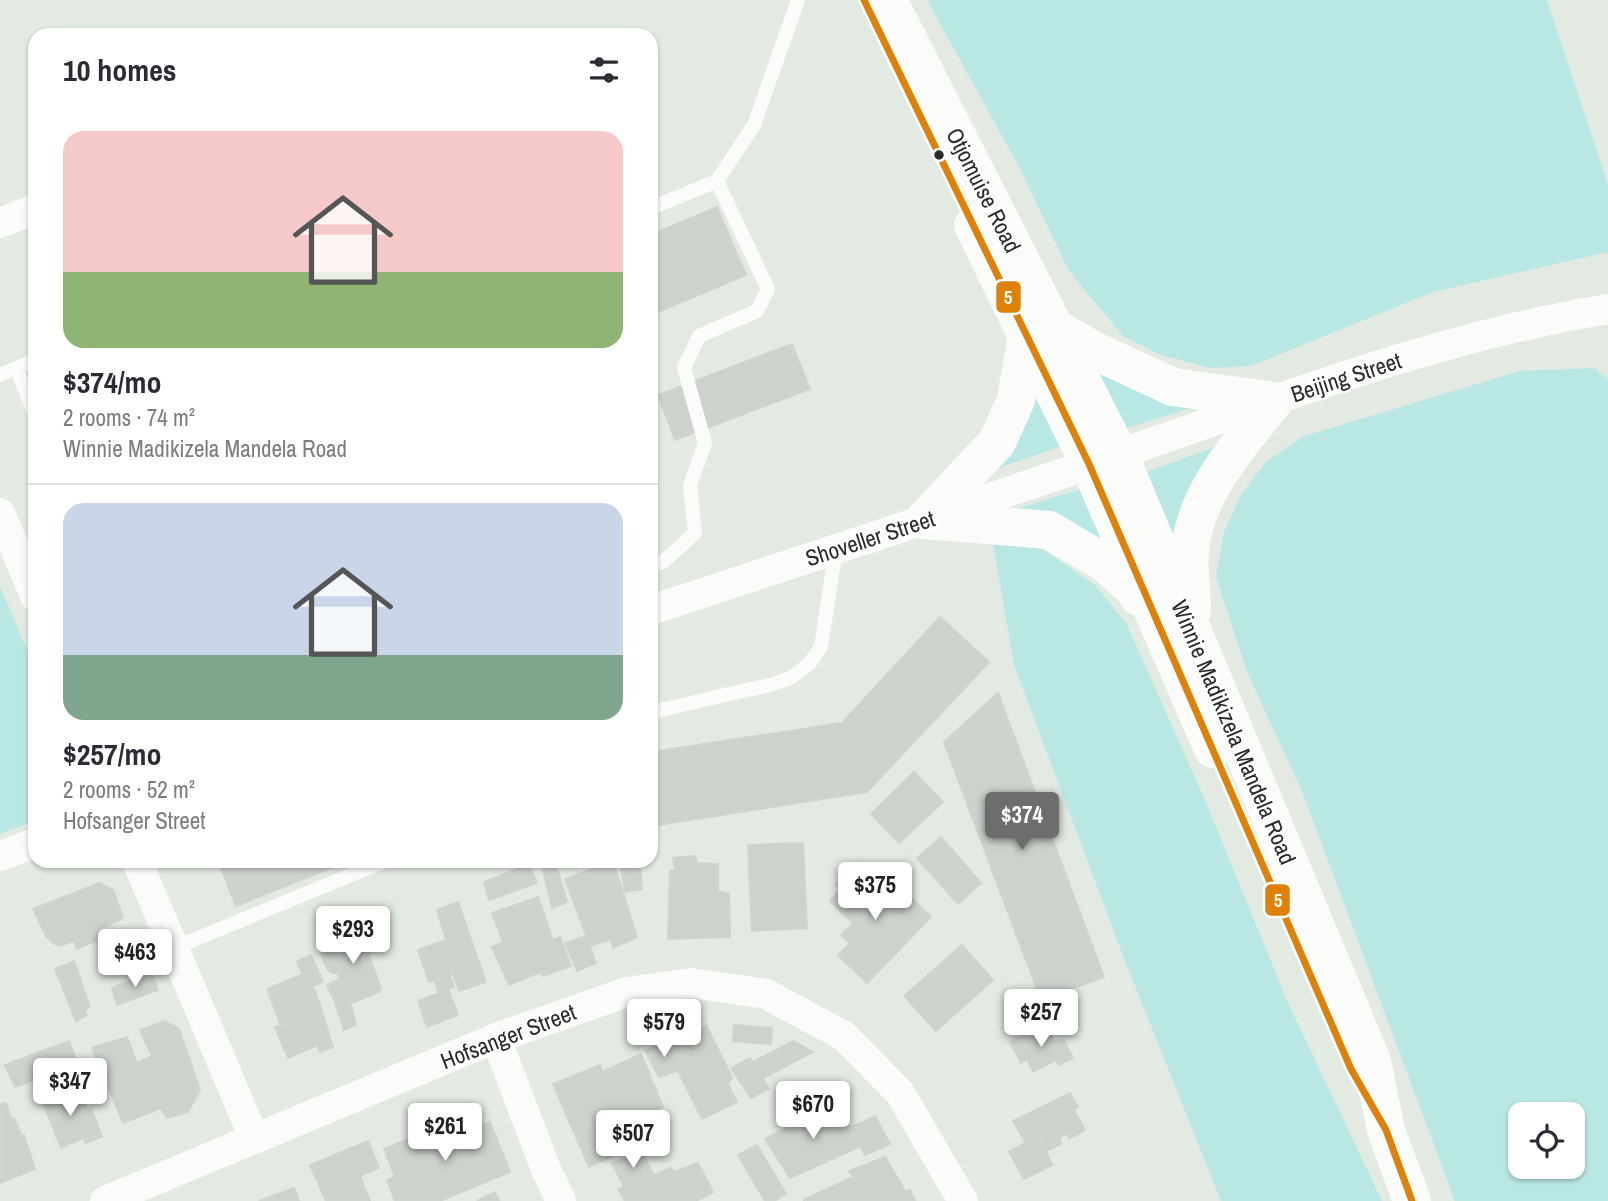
<!DOCTYPE html>
<meta charset="utf-8">
<style>
body{margin:0;font-family:"Archivo Narrow",sans-serif;background:#f7f7f7;color:#2b2b33;height:100vh;display:flex;flex-direction:column;font-size:26px;white-space:nowrap}
*{box-sizing:border-box;margin:0}
p{font-size:23px;color:#7c7c81}
.icon{flex:none;width:38px;height:38px;fill:none;stroke:currentColor;stroke-width:2;stroke-linecap:round;stroke-linejoin:round}
.map{position:relative;flex:1;overflow:hidden}
.details{position:absolute;left:28px;top:28px;width:630px;height:840px;display:flex;flex-direction:column;background:#fff;border-radius:21px;box-shadow:0 2px 5px #0004}
.details>*{flex:none}
.tools{position:absolute;left:1508px;top:1102px;display:grid;gap:14px}
.tools a{display:grid;place-items:center;width:77px;height:77px;border-radius:14px;background:#fff;box-shadow:0 2px 5px #0004;font-size:35px}
.price{position:absolute;translate:-50% -60px;padding:0 16px;border-radius:7px;background:#fff;color:#222;font-size:23px;line-height:46px;filter:drop-shadow(0 2px 4px #0008)}
.price::after{content:'';position:absolute;left:50%;top:42px;width:21px;height:16px;margin-left:-10px;background:inherit;clip-path:polygon(0 0,100% 0,50% 100%)}
.price.current{background:#6b6e6b;color:#fff}
ul{padding:0;list-style:none}
li{display:grid;align-content:center;gap:14px;height:371px;padding:0 35px}
li+li{border-top:2px solid #e1e1e2}
li span{display:grid;place-items:center;height:217px;border-radius:21px;color:#555}
li>.icon{margin-inline-start:auto}
span .icon{width:126px;height:126px;fill:#fffc;stroke-width:1}
li b{font-size:30px}
h2{display:flex;justify-content:space-between;align-items:center;height:84px;padding:0 35px;font-size:30px}
.map>svg:first-child{display:block}
</style>
<div class="map">
<svg width="1608" height="1201" viewBox="0 0 1608 1201">
<rect width="100%" height="100%" fill="#e2eae1"/>
<path fill="#b9e8e4" fill-rule="evenodd" d="M 927,0 L 1547,0 L 1608,185 L 1608,252 L 1433,292 L 1251,366 L 1210,368 L 1161,355 L 1123,336 L 1069,271 L 1018,165 Z
M 1084,352 L 1190,408 L 1124,429 Z
M 1595,368 L 1608,380 L 1608,1201 L 1455,1201 L 1302,791 L 1248,674 L 1216,577 L 1224,532 L 1242,493 L 1266,462 L 1304,436 L 1520,371 ZM 1521,1115 L 1573,1115 L 1573,1167 L 1521,1167 Z
M 1034,386 L 1071,443 L 981,474 Z
M 1223,444 L 1174,548 L 1141,474 Z
M 1090,486 L 1109,544 C 1084,528 1049,512 1019,508 Z
M 993,543 L 1042,549 L 1095,585 L 1126,623 L 1205,800 L 1288,1003 L 1382,1201 L 1221,1201 L 1122,953 L 1014,665 Z
M 0,587 L 35,668 L 35,820 L 0,834 Z"/>
<path fill="#ccd2cc" stroke="#ced5cd" stroke-width="2" d="M 717,207 L 746,275 L 651,315 L 651,235 Z
M 792,344 L 810,389 L 675,440 L 658,395 Z
M 940,617 L 989,662 L 867,792 L 651,826 L 651,752 L 842,723 Z
M 998,693 L 1104,977 L 1041,1000 L 944,742 Z
M 914,772 L 943,802 L 899,843 L 871,814 Z
M 941,837 L 981,883 L 958,904 L 917,858 Z
M 803,843 L 807,928 L 752,931 L 748,845 Z
M 695,856 L 697,863 L 718,864 L 718,891 L 729,893 L 730,937 L 668,939 L 670,871 L 675,870 L 673,858 Z
M 218,861 L 348,861 L 236,906 Z
M 544,861 L 555,861 L 567,902 L 552,908 L 541,862 Z
M 613,861 L 637,937 L 613,948 L 611,939 L 590,946 L 565,879 Z
M 620,861 L 640,861 L 642,889 L 625,892 Z
M 858,863 L 891,895 L 899,886 L 931,917 L 867,983 L 838,955 L 850,943 L 841,935 L 853,923 L 830,901 L 841,889 L 836,885 Z
M 529,864 L 537,883 L 489,900 L 484,882 Z
M 99,883 L 113,890 L 123,918 L 98,930 L 102,938 L 77,949 L 74,941 L 59,946 L 53,943 L 46,936 L 33,909 Z
M 538,897 L 553,940 L 560,937 L 571,966 L 543,976 L 540,972 L 509,985 L 492,947 L 503,942 L 492,913 Z
M 458,902 L 486,982 L 459,991 L 453,974 L 429,982 L 418,950 L 446,940 L 437,910 Z
M 377,927 L 384,947 L 368,953 L 381,988 L 379,992 L 351,1003 L 349,996 L 335,1002 L 327,985 L 340,979 L 337,973 L 332,973 L 327,969 L 319,949 Z
M 586,936 L 596,963 L 577,971 L 565,943 Z
M 962,945 L 993,980 L 936,1031 L 904,996 Z
M 311,955 L 323,982 L 313,986 L 308,972 L 302,974 L 297,961 Z
M 74,961 L 90,1007 L 85,1010 L 87,1015 L 76,1021 L 55,969 Z
M 151,972 L 158,990 L 117,1005 L 112,988 Z
M 308,972 L 320,1005 L 299,1013 L 302,1020 L 281,1026 L 267,989 Z
M 450,977 L 454,987 L 448,989 L 458,1015 L 427,1027 L 418,1001 L 439,993 L 435,982 Z
M 349,996 L 356,1025 L 344,1030 L 335,1002 Z
M 320,1005 L 333,1047 L 320,1052 L 317,1045 L 288,1058 L 275,1027 L 302,1020 L 299,1013 Z
M 165,1021 L 179,1029 L 200,1090 L 188,1112 L 167,1118 L 161,1108 L 123,1123 L 92,1048 L 127,1037 L 137,1063 L 152,1056 L 140,1030 Z
M 693,1024 L 699,1032 L 706,1025 L 732,1077 L 728,1084 L 737,1102 L 702,1119 L 678,1071 L 683,1069 L 666,1034 Z
M 1045,1024 L 1054,1041 L 1064,1040 L 1073,1058 L 1059,1065 L 1056,1060 L 1033,1072 L 1027,1059 L 1021,1063 L 1010,1042 Z
M 734,1025 L 772,1028 L 771,1044 L 733,1041 Z
M 69,1041 L 78,1064 L 15,1087 L 5,1065 Z
M 670,1041 L 683,1069 L 659,1077 L 645,1050 Z
M 793,1041 L 813,1052 L 763,1078 L 769,1089 L 751,1098 L 731,1068 L 750,1058 L 753,1062 Z
M 641,1054 L 663,1107 L 627,1122 L 637,1145 L 589,1167 L 553,1084 L 600,1065 L 602,1072 Z
M 62,1087 L 66,1094 L 75,1091 L 79,1101 L 84,1099 L 87,1110 L 91,1108 L 102,1137 L 86,1143 L 83,1138 L 61,1148 L 40,1095 Z
M 1070,1093 L 1078,1107 L 1074,1110 L 1085,1130 L 1069,1139 L 1068,1133 L 1060,1137 L 1061,1144 L 1047,1151 L 1040,1135 L 1025,1142 L 1013,1121 Z
M 6,1103 L 11,1119 L 14,1118 L 22,1137 L 24,1135 L 35,1169 L 0,1183 L 0,1105 Z
M 836,1103 L 859,1147 L 790,1178 L 765,1139 Z
M 875,1116 L 890,1144 L 865,1155 L 850,1128 Z
M 465,1117 L 471,1130 L 490,1122 L 510,1172 L 440,1201 L 395,1201 L 387,1180 L 395,1177 L 384,1149 L 417,1135 L 421,1143 L 437,1135 L 435,1130 Z
M 1040,1135 L 1052,1165 L 1024,1179 L 1009,1152 Z
M 368,1141 L 379,1168 L 322,1192 L 310,1165 Z
M 757,1145 L 786,1194 L 774,1201 L 765,1201 L 738,1155 Z
M 642,1153 L 654,1175 L 624,1187 L 612,1163 Z
M 885,1157 L 905,1191 L 910,1190 L 915,1201 L 803,1200 L 853,1177 L 849,1171 Z
M 698,1163 L 713,1192 L 696,1201 L 625,1201 L 618,1189 L 671,1168 L 674,1172 Z
M 360,1176 L 370,1201 L 326,1201 L 322,1192 Z
M 294,1188 L 299,1201 L 259,1201 Z
M 495,1192 L 499,1201 L 477,1201 Z"/>
<g fill="none" stroke-linecap="round" stroke-linejoin="round">
<path stroke="#fbfcfa" stroke-width="14" d="M 717,181 L 754,125 L 798,0
M 651,208 L 717,181 L 768,289 L 757,311 L 699,336 L 684,368 L 705,443 L 690,485 L 695,533 L 663,562 L 651,564
M 16,368 L 35,415
M 0,375 L 35,360
M 651,712 L 774,684 L 792,677 L 809,664 L 821,647 L 836,549
M 174,948 L 385,861"/>
<path stroke="#fbfcfa" stroke-width="30" d="M 0,223 L 35,209
M 0,513 L 35,596
M 651,610 C 815,556 979,503 1142,446 C 1296,393 1447,335 1608,309
M 0,856 L 35,843
M 137,861 L 254,1138
M 496,1038 L 545,1167 L 561,1201
M 105,1201 L 496,1038 L 627,992 L 691,983 L 766,994 L 844,1036 L 900,1093 L 963,1201"/>
<path stroke="#fbfcfa" stroke-width="38" d="M 888,0 L 1119,454 L 1372,1061 L 1386,1130 L 1412,1201
M 973,225 L 1089,464 L 1213,749
M 1054,327 L 1093,350 L 1173,387 L 1274,401 C 1239,446 1196,491 1190,550 C 1188,569 1192,590 1192,610
M 924,520 L 1049,530 L 1106,564 L 1132,587 L 1139,597
M 924,520 L 997,442 L 1016,400 L 1027,336"/>
<defs>
<path id="bus-1" d="M 864,0 L 1089,464 L 1351,1069 L 1386,1130 L 1412,1201"/>
</defs>
<use href="#bus-1" stroke="#fff" stroke-width="12"/>
<use href="#bus-1" stroke="#df8106" stroke-width="7"/>
</g>
<circle fill="#2b2b2b" stroke="#fff" stroke-width="2.5" cx="939" cy="155" r="6"/>
<g text-anchor="middle" dominant-baseline="central" stroke-width="5" stroke-linejoin="round" paint-order="stroke">
<g font-size="23" fill="#2b2b2b" stroke="#fff">
<text transform="translate(984 190) rotate(63)">Otjomuise Road</text>
<text transform="translate(1346 377) rotate(-18)">Beijing Street</text>
<text transform="translate(870 538) rotate(-18)">Shoveller Street</text>
<text transform="translate(1234 732) rotate(67)">Winnie Madikizela Mandela Road</text>
<text transform="translate(508 1036) rotate(-21)">Hofsanger Street</text>
</g>
</g>
<g stroke="#fff" stroke-width="2.5">
<rect x="995" y="280" width="27" height="34" rx="7" fill="#df8106"/>
<rect x="1264" y="883" width="27" height="34" rx="7" fill="#df8106"/>
</g>
<g font-size="19" text-anchor="middle" font-weight="bold" fill="#fff">
<text x="1008" y="304">5</text>
<text x="1278" y="907">5</text>
</g>
</svg>
<div class="tools">
<a><svg class="icon" aria-label="locate" viewBox="0 0 24 24"><circle cx="12" cy="12" r="6"/><path d="M12 2v4M12 18v4M2 12h4M18 12h4"/></svg></a>
</div>
<b class="price current" style="left:1022px;top:852px">$374</b>
<b class="price" style="left:875px;top:922px">$375</b>
<b class="price" style="left:353px;top:966px">$293</b>
<b class="price" style="left:135px;top:989px">$463</b>
<b class="price" style="left:1041px;top:1049px">$257</b>
<b class="price" style="left:664px;top:1059px">$579</b>
<b class="price" style="left:70px;top:1118px">$347</b>
<b class="price" style="left:813px;top:1141px">$670</b>
<b class="price" style="left:445px;top:1163px">$261</b>
<b class="price" style="left:633px;top:1170px">$507</b>
<section class="details">
<h2>10 homes<svg class="icon" aria-label="filters" viewBox="0 0 24 24"><path d="M4 7h16M4 17h16"/><circle cx="9" cy="7" r="2"/><circle cx="15" cy="17" r="2"/></svg></h2>
<ul>
<li><span style="background:linear-gradient(#f6c9c9 65%,#8fb573 0)"><svg class="icon" aria-label="home" viewBox="0 0 24 24"><path d="M3 11l9-7 9 7M6 9v11h12V9"/></svg></span><div><b>$374/mo</b><p>2 rooms · 74 m²</p><p>Winnie Madikizela Mandela Road</p></div></li>
<li><span style="background:linear-gradient(#c9d6e8 70%,#7fa58c 0)"><svg class="icon" aria-label="home" viewBox="0 0 24 24"><path d="M3 11l9-7 9 7M6 9v11h12V9"/></svg></span><div><b>$257/mo</b><p>2 rooms · 52 m²</p><p>Hofsanger Street</p></div></li>
</ul>
</section>
</div>
